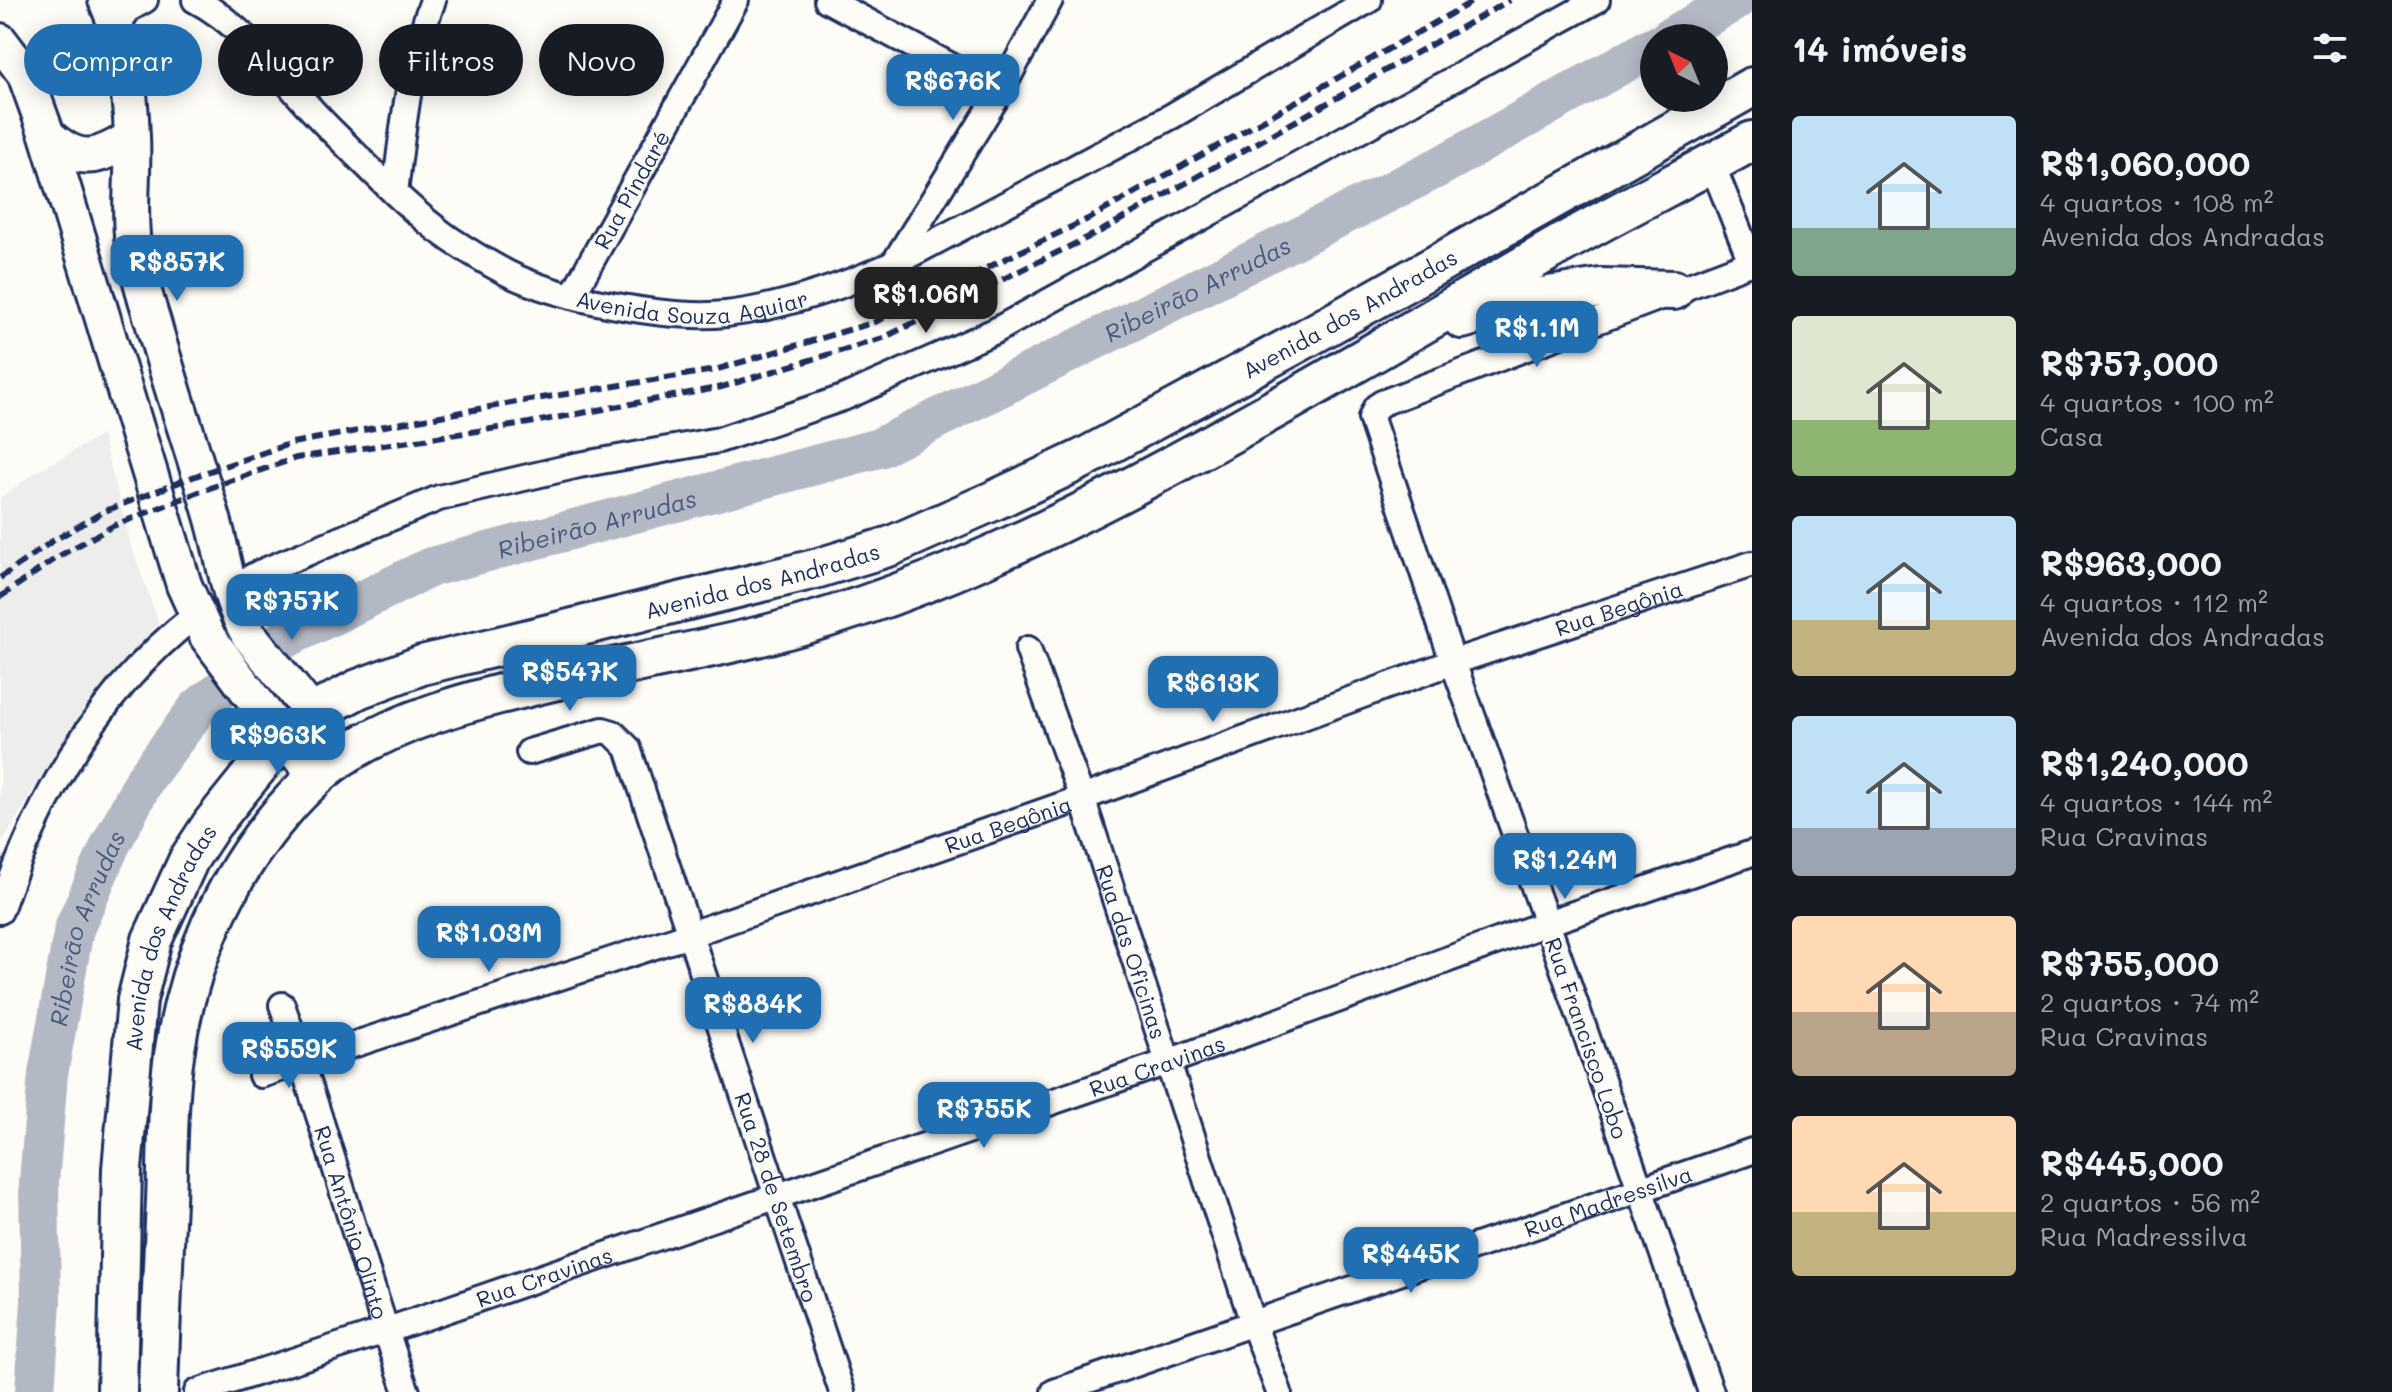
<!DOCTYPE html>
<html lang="pt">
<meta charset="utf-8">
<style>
body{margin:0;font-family:Mali,sans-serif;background:#242831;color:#f1f3f6;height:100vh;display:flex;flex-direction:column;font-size:30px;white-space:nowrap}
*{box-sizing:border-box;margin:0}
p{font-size:26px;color:#9ea1a6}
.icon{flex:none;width:44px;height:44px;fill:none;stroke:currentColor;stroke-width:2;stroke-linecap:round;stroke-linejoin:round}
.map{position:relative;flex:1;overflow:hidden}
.details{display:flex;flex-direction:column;background:#171b24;width:640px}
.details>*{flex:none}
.guide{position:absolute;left:24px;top:24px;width:760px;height:72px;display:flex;gap:16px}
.needle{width:52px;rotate:317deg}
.tools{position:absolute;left:1640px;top:24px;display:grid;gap:16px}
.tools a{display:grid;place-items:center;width:88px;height:88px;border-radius:50%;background:#171b24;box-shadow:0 4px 20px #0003;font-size:40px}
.price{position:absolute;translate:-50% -68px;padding:0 18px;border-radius:16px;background:#1f6fb2;color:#fff;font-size:26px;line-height:52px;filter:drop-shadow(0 2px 4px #0008)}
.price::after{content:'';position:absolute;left:50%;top:48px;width:24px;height:18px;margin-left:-12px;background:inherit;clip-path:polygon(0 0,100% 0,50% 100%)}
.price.active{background:#222;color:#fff}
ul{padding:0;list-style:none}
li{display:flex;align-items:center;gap:24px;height:200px;padding:0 40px}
li span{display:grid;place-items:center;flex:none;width:224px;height:160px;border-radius:8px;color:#555}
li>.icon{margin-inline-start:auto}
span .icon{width:96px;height:96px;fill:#fffc;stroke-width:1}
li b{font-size:34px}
h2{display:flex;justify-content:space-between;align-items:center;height:96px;padding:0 40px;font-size:34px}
.chip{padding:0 28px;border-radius:36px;background:#171b24;box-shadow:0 4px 20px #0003;font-size:28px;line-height:72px}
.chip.active{background:#1f6fb2;color:#fff}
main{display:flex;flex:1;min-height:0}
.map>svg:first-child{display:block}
</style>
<main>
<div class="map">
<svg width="1752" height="1392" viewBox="0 0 1752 1392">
<rect width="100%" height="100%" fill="#fdfcf7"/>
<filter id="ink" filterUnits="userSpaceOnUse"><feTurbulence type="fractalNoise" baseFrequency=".0125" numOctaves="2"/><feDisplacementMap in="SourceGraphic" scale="16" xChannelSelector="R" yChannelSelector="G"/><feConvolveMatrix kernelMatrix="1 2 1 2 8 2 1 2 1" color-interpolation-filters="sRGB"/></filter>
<g filter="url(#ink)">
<path fill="#edeeec" d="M 102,435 L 132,548 L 159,623 L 76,720 L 0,846 L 0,498 L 36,472 Z"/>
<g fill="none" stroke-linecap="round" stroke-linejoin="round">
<g stroke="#b3b8c5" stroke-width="40">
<path d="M 1669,38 L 1737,0"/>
<path id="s1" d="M 35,1392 L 41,1302 L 39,1182 L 48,1074 L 74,929 L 110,846 L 146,777 L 198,708 L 284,639 L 431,567 L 879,448 L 1439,167 L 1654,46"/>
</g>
<defs>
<g id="minor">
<path id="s2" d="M 195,0 C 250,29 286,86 330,129 C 368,166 406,208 450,239 C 468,251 488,263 507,273 C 559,299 668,320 726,314 C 784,307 839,288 893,264 L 1172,116 L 1369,0"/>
<path d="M 827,0 L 1000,92"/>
<path d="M 117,25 L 129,9 L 145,0"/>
<path d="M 1712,164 L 1752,264"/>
<path d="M 395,193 C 403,127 409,63 433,0"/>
<path d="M 894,263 L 1000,92 L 1050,0"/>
<path id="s3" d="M 572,296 L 736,0"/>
<path d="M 230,589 L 259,573 L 439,498 L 579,465 L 719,440 L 843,398 L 995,331 L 1597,0"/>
<path id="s4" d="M 1028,649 L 1082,798 L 1253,1323 L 1279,1392"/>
<path id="s5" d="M 529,752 L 603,730 L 613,733 L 628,748 L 842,1392"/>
<path d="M 0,911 C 39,797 100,688 197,614"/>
<path id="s6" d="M 282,1005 C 328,1132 361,1264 407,1392"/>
<path id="s7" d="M 261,1075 L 691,934 L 1082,798 L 1453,662 L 1752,564"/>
<path id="s8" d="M 197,1392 L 385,1331 L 1168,1062 L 1547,923 L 1752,853"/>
<path id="s9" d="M 1054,1392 L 1752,1151"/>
<path d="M 1711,1392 L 1547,923 L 1453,662 L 1371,418 L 1376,407 L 1382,403 L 1752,262"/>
</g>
<path id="secondary" d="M 106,0 C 125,43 130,90 132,136 C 134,173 128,209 133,245 C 137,271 145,297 153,322 C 171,388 194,453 213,519 C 224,558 228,600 249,635 L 345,754
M 0,41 L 25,74 L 47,135 L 184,585 L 207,636 L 283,738 L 317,776
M 47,135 C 79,165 98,159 132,137"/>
<g id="primary">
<path d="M 1462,319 L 1529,299 L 1601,288 L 1674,290"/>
<path id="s10" d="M 117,1392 L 122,1169 L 137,1000 L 152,940 L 189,859 L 212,824 L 265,758 L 311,714 L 358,689 L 422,665 L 815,569 L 891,546 L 995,500 L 1082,459 L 1301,341 L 1752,87"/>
<path d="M 158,1392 C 160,1328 163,1265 166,1201 C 168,1153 167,1103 174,1055 C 187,966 223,880 282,812 C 301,790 324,767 349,752 C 404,719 466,702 528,687 C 608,667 689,654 769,634 C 954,587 1126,492 1291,400 C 1379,350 1466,299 1554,248 C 1619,211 1686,178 1752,141"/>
</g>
</defs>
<use href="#minor" stroke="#1b2f5e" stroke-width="30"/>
<use href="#secondary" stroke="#1b2f5e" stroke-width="40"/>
<use href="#primary" stroke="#1b2f5e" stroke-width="44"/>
<use href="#minor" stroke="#fdfcf7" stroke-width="24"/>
<use href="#secondary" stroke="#fdfcf7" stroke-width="34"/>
<use href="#primary" stroke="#fdfcf7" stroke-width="38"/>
<path stroke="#1b2f5e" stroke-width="6" stroke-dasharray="12 6" stroke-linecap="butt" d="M 0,578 L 51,542 L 105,511 L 198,475 L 292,443 L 517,402 L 715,370 L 875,322 L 1094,216 L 1475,0
M 0,597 L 61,555 L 113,526 L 204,490 L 296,458 L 518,425 L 722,387 L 883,338 L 1101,231 L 1510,0"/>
</g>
</g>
<g text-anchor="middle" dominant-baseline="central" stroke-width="6" stroke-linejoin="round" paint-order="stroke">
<g font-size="22" fill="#1b2f5e" stroke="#fdfcf7">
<text stroke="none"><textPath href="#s3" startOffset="122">Rua Pindaré</textPath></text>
<text stroke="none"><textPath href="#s2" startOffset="608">Avenida Souza Aguiar</textPath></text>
<text stroke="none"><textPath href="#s10" startOffset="1854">Avenida dos Andradas</textPath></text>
<text stroke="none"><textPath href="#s10" startOffset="1206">Avenida dos Andradas</textPath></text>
<text stroke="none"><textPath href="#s7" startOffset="1436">Rua Begônia</textPath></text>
<text stroke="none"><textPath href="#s7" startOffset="788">Rua Begônia</textPath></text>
<text stroke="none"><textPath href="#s10" startOffset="462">Avenida dos Andradas</textPath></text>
<text stroke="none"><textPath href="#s4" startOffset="320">Rua das Oficinas</textPath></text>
<text transform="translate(1587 1038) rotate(71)">Rua Francisco Lobo</text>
<text stroke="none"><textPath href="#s8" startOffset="1014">Rua Cravinas</textPath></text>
<text stroke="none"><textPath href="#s5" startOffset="582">Rua 28 de Setembro</textPath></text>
<text stroke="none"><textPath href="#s9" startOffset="586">Rua Madressilva</textPath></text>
<text stroke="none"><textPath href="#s6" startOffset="228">Rua Antônio Olinto</textPath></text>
<text stroke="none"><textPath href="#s8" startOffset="366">Rua Cravinas</textPath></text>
</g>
<g font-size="24" font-style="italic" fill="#49587d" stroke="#fdfcf7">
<text stroke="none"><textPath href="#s1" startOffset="1814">Ribeirão Arrudas</textPath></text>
<text stroke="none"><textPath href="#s1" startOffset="1166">Ribeirão Arrudas</textPath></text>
<text stroke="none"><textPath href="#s1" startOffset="470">Ribeirão Arrudas</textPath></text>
</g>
</g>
</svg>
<div class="tools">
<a><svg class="needle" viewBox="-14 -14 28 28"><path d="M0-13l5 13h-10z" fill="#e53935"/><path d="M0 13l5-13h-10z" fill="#9ea1a6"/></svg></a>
</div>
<b class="price" style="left:953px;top:122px">R$676K</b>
<b class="price" style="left:177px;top:303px">R$857K</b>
<b class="price active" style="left:926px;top:335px">R$1.06M</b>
<b class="price" style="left:1537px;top:369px">R$1.1M</b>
<b class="price" style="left:292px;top:642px">R$757K</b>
<b class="price" style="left:570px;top:713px">R$547K</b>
<b class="price" style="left:1213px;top:724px">R$613K</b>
<b class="price" style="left:278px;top:776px">R$963K</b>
<b class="price" style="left:1565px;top:901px">R$1.24M</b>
<b class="price" style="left:489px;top:974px">R$1.03M</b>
<b class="price" style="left:753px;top:1045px">R$884K</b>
<b class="price" style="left:289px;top:1090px">R$559K</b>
<b class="price" style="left:984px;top:1150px">R$755K</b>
<b class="price" style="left:1411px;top:1295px">R$445K</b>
<div class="guide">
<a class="chip active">Comprar</a>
<a class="chip">Alugar</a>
<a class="chip">Filtros</a>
<a class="chip">Novo</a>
</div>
</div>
<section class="details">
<h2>14 imóveis<svg class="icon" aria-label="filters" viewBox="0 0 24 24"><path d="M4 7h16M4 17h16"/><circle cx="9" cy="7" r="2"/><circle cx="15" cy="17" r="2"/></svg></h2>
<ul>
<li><span style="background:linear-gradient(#bfe0f5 70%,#7fa58c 0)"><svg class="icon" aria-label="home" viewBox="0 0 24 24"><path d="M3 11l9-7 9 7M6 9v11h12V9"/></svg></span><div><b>R$1,060,000</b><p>4 quartos · 108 m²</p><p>Avenida dos Andradas</p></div></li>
<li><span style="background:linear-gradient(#dfe7d0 65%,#8fb573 0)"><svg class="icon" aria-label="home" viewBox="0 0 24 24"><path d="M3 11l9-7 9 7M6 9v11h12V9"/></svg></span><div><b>R$757,000</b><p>4 quartos · 100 m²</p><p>Casa</p></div></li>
<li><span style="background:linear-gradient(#bfe0f5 65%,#c2b280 0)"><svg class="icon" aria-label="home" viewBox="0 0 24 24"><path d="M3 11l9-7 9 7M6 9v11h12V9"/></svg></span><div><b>R$963,000</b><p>4 quartos · 112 m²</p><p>Avenida dos Andradas</p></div></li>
<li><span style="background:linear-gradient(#bfe0f5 70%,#9aa5b1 0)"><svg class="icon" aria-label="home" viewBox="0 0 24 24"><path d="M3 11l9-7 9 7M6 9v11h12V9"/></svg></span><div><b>R$1,240,000</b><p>4 quartos · 144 m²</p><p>Rua Cravinas</p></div></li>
<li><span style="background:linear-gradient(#ffd9b3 60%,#b9a48a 0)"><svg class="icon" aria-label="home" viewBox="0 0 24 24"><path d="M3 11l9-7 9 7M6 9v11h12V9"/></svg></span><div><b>R$755,000</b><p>2 quartos · 74 m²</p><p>Rua Cravinas</p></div></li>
<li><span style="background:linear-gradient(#ffd9b3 60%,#c2b280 0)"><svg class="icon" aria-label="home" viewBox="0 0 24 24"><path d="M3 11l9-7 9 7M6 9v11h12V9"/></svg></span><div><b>R$445,000</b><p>2 quartos · 56 m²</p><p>Rua Madressilva</p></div></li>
</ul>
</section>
</main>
